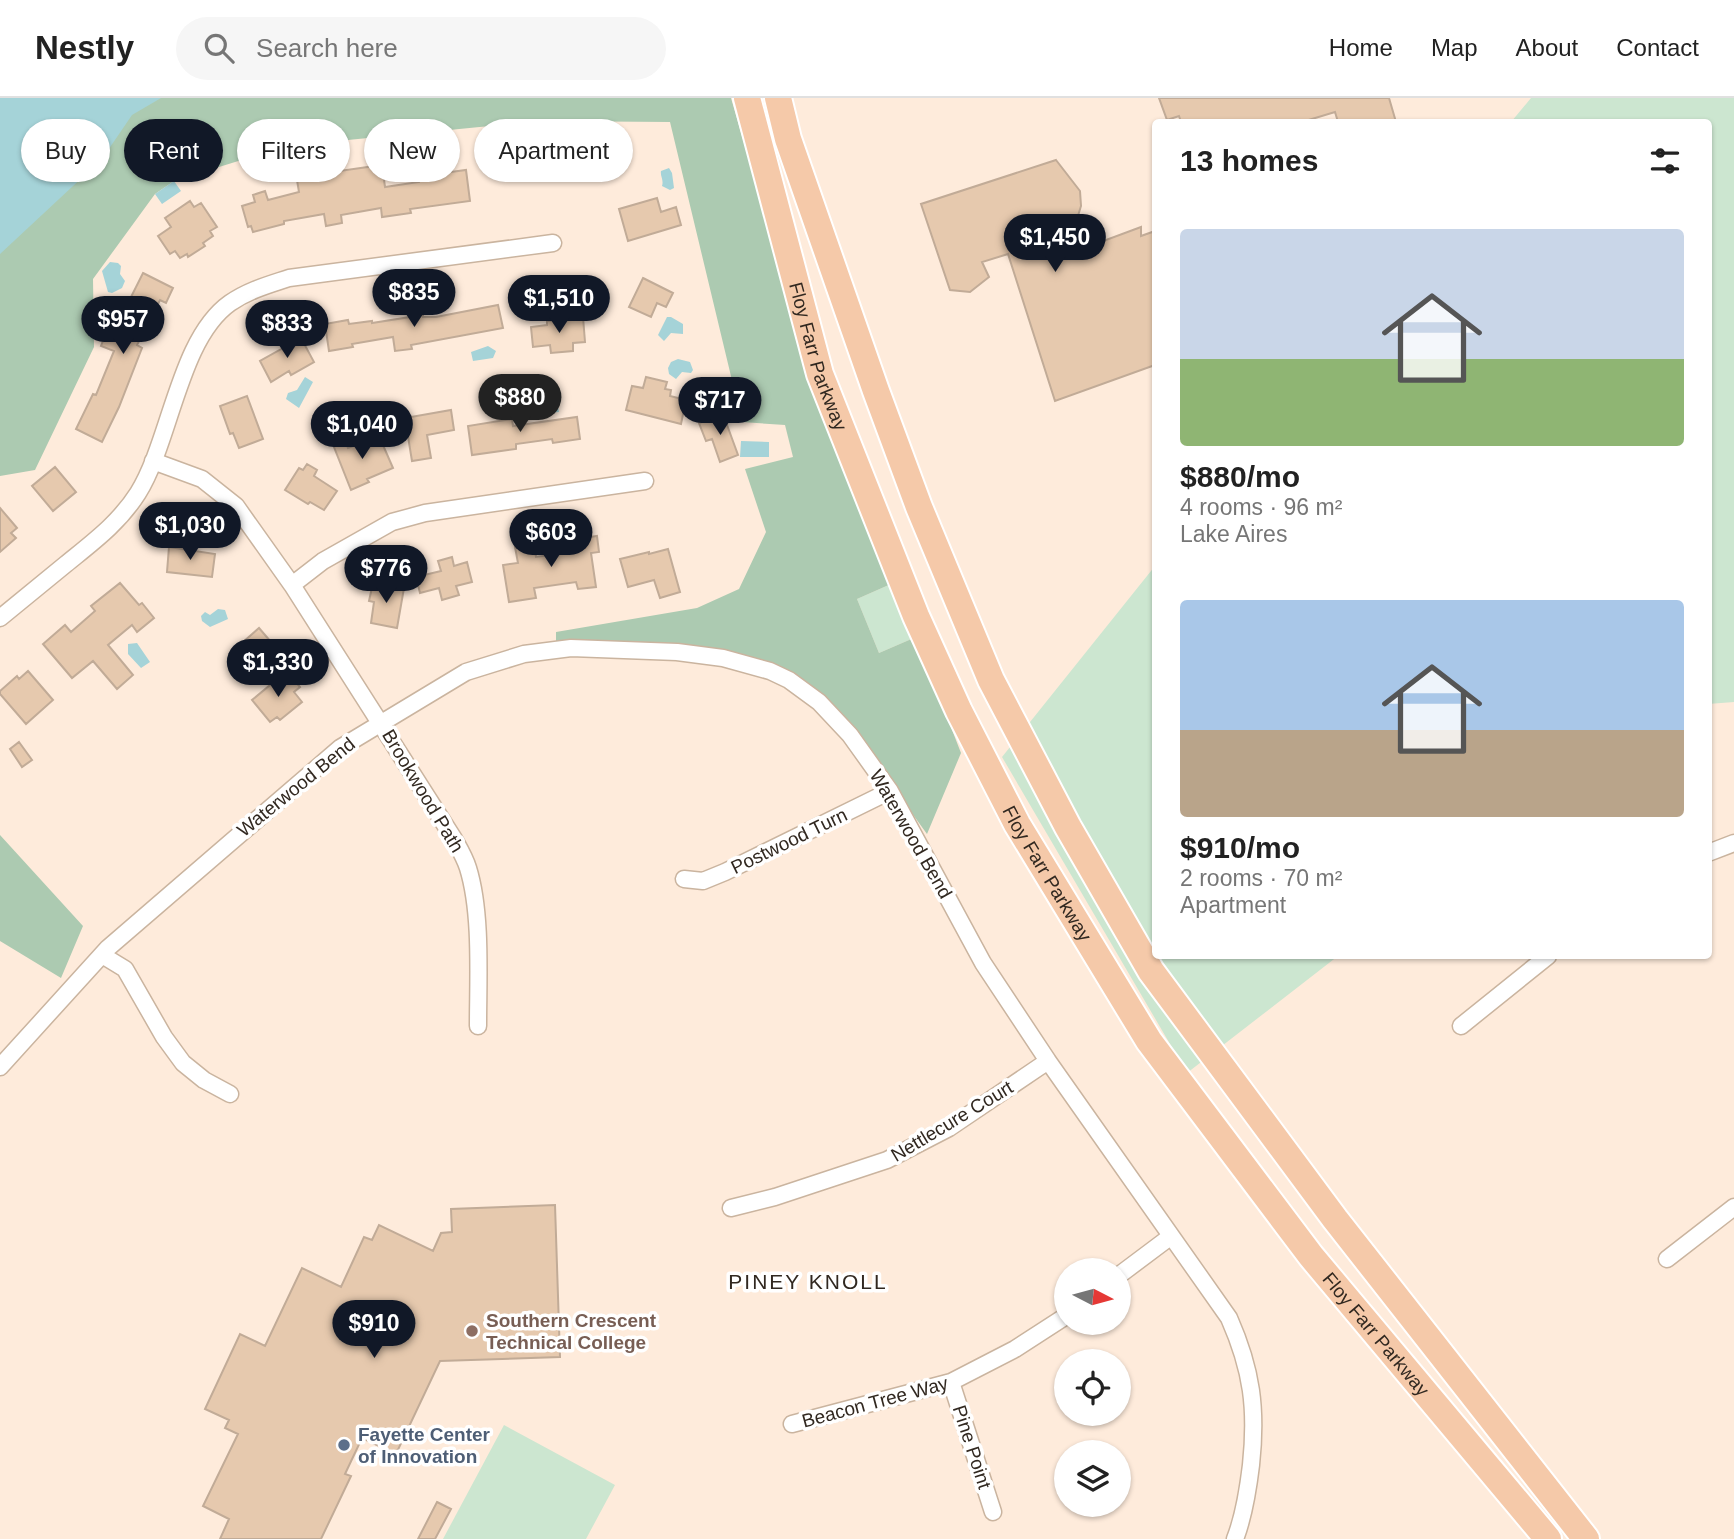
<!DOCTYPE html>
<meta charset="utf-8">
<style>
body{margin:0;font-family:Helvetica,sans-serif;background:#f6f6f6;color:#222;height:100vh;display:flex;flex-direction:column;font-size:26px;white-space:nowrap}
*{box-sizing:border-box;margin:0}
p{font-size:23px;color:#767676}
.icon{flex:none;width:38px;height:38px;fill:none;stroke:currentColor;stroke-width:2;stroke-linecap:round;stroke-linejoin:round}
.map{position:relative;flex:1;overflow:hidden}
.drawer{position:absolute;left:1152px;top:21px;width:560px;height:840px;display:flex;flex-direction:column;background:#fff;border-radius:7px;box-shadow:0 2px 5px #0004}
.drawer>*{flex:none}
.hud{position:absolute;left:21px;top:21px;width:665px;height:63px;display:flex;gap:14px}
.needle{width:46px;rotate:96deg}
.fabs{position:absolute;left:1054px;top:1160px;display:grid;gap:14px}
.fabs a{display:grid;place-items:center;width:77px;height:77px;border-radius:50%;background:#fff;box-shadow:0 2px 5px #0004;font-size:35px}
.price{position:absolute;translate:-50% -60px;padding:0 16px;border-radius:24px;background:#111827;color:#fff;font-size:23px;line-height:46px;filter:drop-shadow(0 2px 4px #0008)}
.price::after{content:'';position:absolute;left:50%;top:42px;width:21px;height:16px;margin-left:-10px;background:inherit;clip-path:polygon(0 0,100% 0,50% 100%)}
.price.active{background:#222;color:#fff}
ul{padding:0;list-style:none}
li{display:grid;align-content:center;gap:14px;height:371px;padding:0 28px}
li span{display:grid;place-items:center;height:217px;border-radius:7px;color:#555}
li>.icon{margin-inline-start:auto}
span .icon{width:126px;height:126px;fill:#fffc;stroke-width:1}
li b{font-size:30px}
h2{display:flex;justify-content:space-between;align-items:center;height:84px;padding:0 28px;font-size:30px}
.chip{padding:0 24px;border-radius:32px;background:#fff;box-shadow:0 2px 5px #0004;font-size:24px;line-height:63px}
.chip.active{background:#111827;color:#fff}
header{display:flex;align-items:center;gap:42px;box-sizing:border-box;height:98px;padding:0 35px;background:#fff;border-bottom:2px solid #e0e0e0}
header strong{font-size:33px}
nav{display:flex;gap:38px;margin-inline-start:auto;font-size:24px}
.search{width:490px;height:63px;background:#f6f6f6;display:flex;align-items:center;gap:18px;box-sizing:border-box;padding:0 24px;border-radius:38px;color:#767676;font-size:26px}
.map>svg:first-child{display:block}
</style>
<header>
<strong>Nestly</strong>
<div class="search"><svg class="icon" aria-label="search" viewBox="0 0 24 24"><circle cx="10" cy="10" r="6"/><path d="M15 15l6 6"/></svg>Search here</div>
<nav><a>Home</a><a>Map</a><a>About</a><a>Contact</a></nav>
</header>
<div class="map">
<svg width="1734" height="1441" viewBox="0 0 1734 1441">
<rect width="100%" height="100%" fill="#feebdb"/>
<path fill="#cce6d0" d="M 1531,0 L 1734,0 L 1734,604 L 1708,606 L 1708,24 L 1511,24 Z
M 1155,468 L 1155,858 L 1338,858 L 1187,975 L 1002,659 Z
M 891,486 L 916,539 L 879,555 L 857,501 Z
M 504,1327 L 615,1387 L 586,1441 L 443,1441 Z"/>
<path fill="#accab1" d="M 123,0 L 731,0 L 767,125 L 891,486 L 857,501 L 879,555 L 916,539 L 961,655 L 927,736 L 846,624 L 792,578 L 697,552 L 556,548 L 556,534 L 697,510 L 739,491 L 766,434 L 745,371 L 793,359 L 785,327 L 742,324 L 670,24 L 539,23 L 287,48 L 174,83 L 155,96 L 93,181 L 94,249 L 35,372 L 0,378 L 0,121 Z
M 0,737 L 83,828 L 61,880 L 0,843 Z"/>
<path fill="#a5d3d8" d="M 0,0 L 161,0 L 132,17 L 102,61 L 0,156 Z
M 669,70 L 672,75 L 674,90 L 670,92 L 662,88 C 664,82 660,78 661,73 Z
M 174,83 L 181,93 L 162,106 L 155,96 Z
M 110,164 L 118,165 L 121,168 L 120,176 L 125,183 L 122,190 L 112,195 L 108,194 L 102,173 Z
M 667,219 L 671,219 L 683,226 L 683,236 L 671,235 L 664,243 L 658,237 Z
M 488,248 L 496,253 L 493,260 L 473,263 L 471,254 Z
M 678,261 L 690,264 L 693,272 L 691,275 L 682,274 L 676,281 L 669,276 L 668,270 L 671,264 Z
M 305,279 L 313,284 L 299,310 L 286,301 L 288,295 L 297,292 Z
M 557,303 L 559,314 L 537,316 L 536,306 Z
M 356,313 L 375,314 L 376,324 L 372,328 L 364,325 L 350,327 L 351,315 Z
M 741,343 L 769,344 L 769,359 L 740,359 Z
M 218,511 L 225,512 L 228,521 L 210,529 L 202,523 L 201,518 L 205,514 L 210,517 Z
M 137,545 L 150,564 L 141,570 L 128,556 L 128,546 Z"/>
<path fill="#e6c9ae" stroke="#c1ab97" stroke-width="2" d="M 1159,0 L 1389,0 L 1396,24 L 1338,24 L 1335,14 L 1302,24 L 1181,24 L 1179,18 L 1167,22 Z
M 596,24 L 607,28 L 605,33 L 617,38 L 607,62 L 598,59 L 595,67 L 578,61 L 580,55 L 576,54 L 586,25 L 594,28 Z
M 1056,62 L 1080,93 L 1081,108 L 1077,121 L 1082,151 L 1141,129 L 1141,138 L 1155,133 L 1155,267 L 1055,303 L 1008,156 L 982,164 L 989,179 L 970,194 L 950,192 L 921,106 Z
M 382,67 L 385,89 L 419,84 L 418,73 L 443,70 L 444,75 L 466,72 L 470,103 L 410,111 L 411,115 L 382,119 L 381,110 L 341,117 L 342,125 L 326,128 L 324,116 L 284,123 L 284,126 L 253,134 L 251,128 L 248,129 L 242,108 L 255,104 L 253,97 L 265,93 L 268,102 L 299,94 L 296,76 L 332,70 L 333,74 Z
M 657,100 L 661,114 L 676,109 L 681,127 L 628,143 L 619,111 Z
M 190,103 L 194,109 L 201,105 L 217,129 L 210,133 L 213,138 L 203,145 L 205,148 L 188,159 L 187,156 L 180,160 L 175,153 L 170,156 L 158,138 L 171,129 L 165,120 Z
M 143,175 L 173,190 L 166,205 L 160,202 L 137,247 L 142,250 L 119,309 L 102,344 L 76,331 L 93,296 L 96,297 L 114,253 L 101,248 L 106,235 L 112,237 Z
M 643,180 L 673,195 L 666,209 L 657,205 L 651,219 L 629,209 Z
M 498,207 L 503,230 L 411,247 L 412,251 L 395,253 L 393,239 L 352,246 L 353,249 L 329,253 L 325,226 L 348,222 L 349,226 L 372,223 L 372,225 L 423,217 L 423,219 L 436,219 Z
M 583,219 L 585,244 L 573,245 L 573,253 L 551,255 L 550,247 L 533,249 L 531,229 L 547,227 L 547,223 Z
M 301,240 L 314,264 L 291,277 L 289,273 L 271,284 L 260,263 Z
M 646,279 L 667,284 L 665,291 L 671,292 L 670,298 L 686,302 L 681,326 L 626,312 L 632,288 L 643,290 Z
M 247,298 L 263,341 L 239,350 L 233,335 L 230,336 L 220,308 Z
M 451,312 L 454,332 L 427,337 L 431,360 L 412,363 L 405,320 Z
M 723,316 L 738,357 L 720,364 L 712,341 L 706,343 L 699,325 Z
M 577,319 L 580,341 L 553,345 L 552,341 L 516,346 L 516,351 L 472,357 L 468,328 L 512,321 L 513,328 Z
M 379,338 L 393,370 L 367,381 L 369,384 L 351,392 L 332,344 L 344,339 L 348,350 Z
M 307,366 L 317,372 L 314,378 L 337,393 L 324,412 L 310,404 L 308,406 L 285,392 L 299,370 L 303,372 Z
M 55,369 L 76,394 L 53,413 L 32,388 Z
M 0,410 L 17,430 L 11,435 L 16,440 L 0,454 Z
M 597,438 L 599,454 L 591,455 L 596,489 L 578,491 L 576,484 L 534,490 L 536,500 L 509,504 L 503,467 L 518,465 L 515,449 L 534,446 L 536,459 L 573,454 L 571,442 Z
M 169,449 L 215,456 L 212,479 L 167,474 Z
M 668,451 L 680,494 L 660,500 L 654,482 L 628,489 L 620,461 L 649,454 L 649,456 Z
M 452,459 L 454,468 L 467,464 L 472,484 L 456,488 L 459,497 L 442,502 L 439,490 L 420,495 L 416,479 L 441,473 L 438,463 Z
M 120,485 L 139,507 L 142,505 L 154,520 L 137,534 L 132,527 L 108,547 L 133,577 L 117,591 L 93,563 L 72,580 L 43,546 L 65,527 L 71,534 L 95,513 L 91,508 Z
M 373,485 L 404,490 L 397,530 L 371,525 L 374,504 L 369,503 Z
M 259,530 L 271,544 L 255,558 L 243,544 Z
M 28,573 L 53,602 L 26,626 L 0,596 L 0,593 L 17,578 L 19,581 Z
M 290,577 L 300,589 L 294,594 L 302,604 L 280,622 L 277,619 L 270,624 L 252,602 L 281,578 L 284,582 Z
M 19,644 L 32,662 L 22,669 L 10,651 Z
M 555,1107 L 560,1259 L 440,1263 L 396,1356 L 362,1340 L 345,1376 L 351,1378 L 321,1441 L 220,1441 L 229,1421 L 203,1408 L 238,1336 L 225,1330 L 229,1322 L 205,1311 L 240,1236 L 265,1248 L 302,1170 L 341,1189 L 364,1139 L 372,1142 L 379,1127 L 433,1153 L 441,1135 L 452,1134 L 451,1111 Z
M 437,1404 L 451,1411 L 435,1441 L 418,1441 Z"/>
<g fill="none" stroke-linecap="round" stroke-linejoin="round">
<defs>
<path id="minor" d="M 153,363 L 202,381 L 236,408 L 292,487 L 454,741 C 459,750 465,760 468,770 C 482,815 478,881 478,928
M 292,487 L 323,463 L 392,424 L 425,415 L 645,383
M 0,520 C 22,502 44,484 66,466 C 93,444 119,425 138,395 C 171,342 179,241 230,205 C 249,192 268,187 289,180 L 553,145
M 1708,755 L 1734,745
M 684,781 L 703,783 L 725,774 L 890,693
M 102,857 L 125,871 L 164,939 L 183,965 L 204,982 L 230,996
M 1461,928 L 1548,858
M 0,969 L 108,850 L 340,650 L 466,574 L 524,556 L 571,550 L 677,554 L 723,560 L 770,573 L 789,582 L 819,604 L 850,637 L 890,693 L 983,865 L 1048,963 L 1229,1220 C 1252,1272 1257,1311 1251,1367 C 1248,1392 1244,1418 1235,1441
M 731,1110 L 775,1099 L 887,1062 L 949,1030 L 1048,963
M 1667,1161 L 1734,1109
M 1118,1178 L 1170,1139
M 951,1284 L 993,1414
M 792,1326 L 951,1284 L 1015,1251 L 1066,1218"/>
<g id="primary">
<path id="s1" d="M 747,0 L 820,276 L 916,518 L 959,613 L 1017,726 L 1149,943 L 1311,1158 L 1548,1441"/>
<path d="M 778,0 L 788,41 L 876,293 L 919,409 L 991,582 L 1068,729 L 1151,873 L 1335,1121 L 1586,1441"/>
</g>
</defs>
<use href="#minor" stroke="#cab49f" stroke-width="19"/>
<use href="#primary" stroke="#fff" stroke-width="30"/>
<use href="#minor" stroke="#fff" stroke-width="16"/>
<use href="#primary" stroke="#f5c9a9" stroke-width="26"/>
</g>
<circle fill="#8d6e63" stroke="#fff" stroke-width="2.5" cx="472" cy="1233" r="7"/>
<circle fill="#5c6f8a" stroke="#fff" stroke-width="2.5" cx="344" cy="1347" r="7"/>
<g text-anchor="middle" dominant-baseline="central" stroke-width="7" stroke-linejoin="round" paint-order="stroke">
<g font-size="19" fill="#312820" stroke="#fff">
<text stroke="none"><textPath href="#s1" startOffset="268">Floy Farr Parkway</textPath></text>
<text transform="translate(296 689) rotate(-39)">Waterwood Bend</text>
<text transform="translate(423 693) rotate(59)">Brookwood Path</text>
<text transform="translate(911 736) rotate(60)">Waterwood Bend</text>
<text transform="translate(789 743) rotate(-26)">Postwood Turn</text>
<text stroke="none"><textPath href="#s1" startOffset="835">Floy Farr Parkway</textPath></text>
<text transform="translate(952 1023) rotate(-31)">Nettlecure Court</text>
<text stroke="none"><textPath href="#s1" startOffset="1402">Floy Farr Parkway</textPath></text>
<text transform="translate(875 1304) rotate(-15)">Beacon Tree Way</text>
<text transform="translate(972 1349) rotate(72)">Pine Point</text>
</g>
<g font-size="19" font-weight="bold" fill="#785e54" stroke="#fff" text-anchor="start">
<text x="486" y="1222">Southern Crescent<tspan x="486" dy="22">Technical College</tspan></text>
</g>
<g font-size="19" font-weight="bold" fill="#4e5e75" stroke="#fff" text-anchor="start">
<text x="358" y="1336">Fayette Center<tspan x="358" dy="22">of Innovation</tspan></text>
</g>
<g font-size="21" letter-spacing="2" fill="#312820" stroke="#fff">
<text x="808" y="1183">PINEY KNOLL</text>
</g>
</g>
</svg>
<div class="fabs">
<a><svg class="needle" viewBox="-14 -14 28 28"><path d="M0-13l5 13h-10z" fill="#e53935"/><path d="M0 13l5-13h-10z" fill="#767676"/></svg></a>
<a><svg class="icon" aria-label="locate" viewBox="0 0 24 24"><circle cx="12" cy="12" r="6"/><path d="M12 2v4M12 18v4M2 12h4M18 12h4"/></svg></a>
<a><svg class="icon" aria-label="layers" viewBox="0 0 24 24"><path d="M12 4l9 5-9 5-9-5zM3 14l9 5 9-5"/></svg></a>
</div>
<b class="price" style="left:1055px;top:176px">$1,450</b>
<b class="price" style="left:414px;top:231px">$835</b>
<b class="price" style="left:559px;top:237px">$1,510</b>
<b class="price" style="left:123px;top:258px">$957</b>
<b class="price" style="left:287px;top:262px">$833</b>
<b class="price active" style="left:520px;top:336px">$880</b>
<b class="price" style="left:720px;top:339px">$717</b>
<b class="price" style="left:362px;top:363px">$1,040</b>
<b class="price" style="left:190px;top:464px">$1,030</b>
<b class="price" style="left:551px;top:471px">$603</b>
<b class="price" style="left:386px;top:507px">$776</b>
<b class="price" style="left:278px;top:601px">$1,330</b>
<b class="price" style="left:374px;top:1262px">$910</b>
<div class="hud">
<a class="chip">Buy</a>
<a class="chip active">Rent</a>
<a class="chip">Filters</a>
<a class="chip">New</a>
<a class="chip">Apartment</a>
</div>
<section class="drawer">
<h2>13 homes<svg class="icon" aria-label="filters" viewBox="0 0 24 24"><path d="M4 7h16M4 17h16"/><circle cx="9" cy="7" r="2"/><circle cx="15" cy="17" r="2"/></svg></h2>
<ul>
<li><span style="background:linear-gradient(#c9d6e8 60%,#8fb573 0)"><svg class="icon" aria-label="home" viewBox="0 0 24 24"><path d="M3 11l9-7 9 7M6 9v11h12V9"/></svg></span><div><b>$880/mo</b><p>4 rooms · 96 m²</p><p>Lake Aires</p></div></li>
<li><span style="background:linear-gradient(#a9c7e8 60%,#b9a48a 0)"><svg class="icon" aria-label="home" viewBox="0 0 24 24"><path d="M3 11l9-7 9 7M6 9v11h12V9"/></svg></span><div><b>$910/mo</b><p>2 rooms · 70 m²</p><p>Apartment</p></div></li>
</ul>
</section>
</div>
